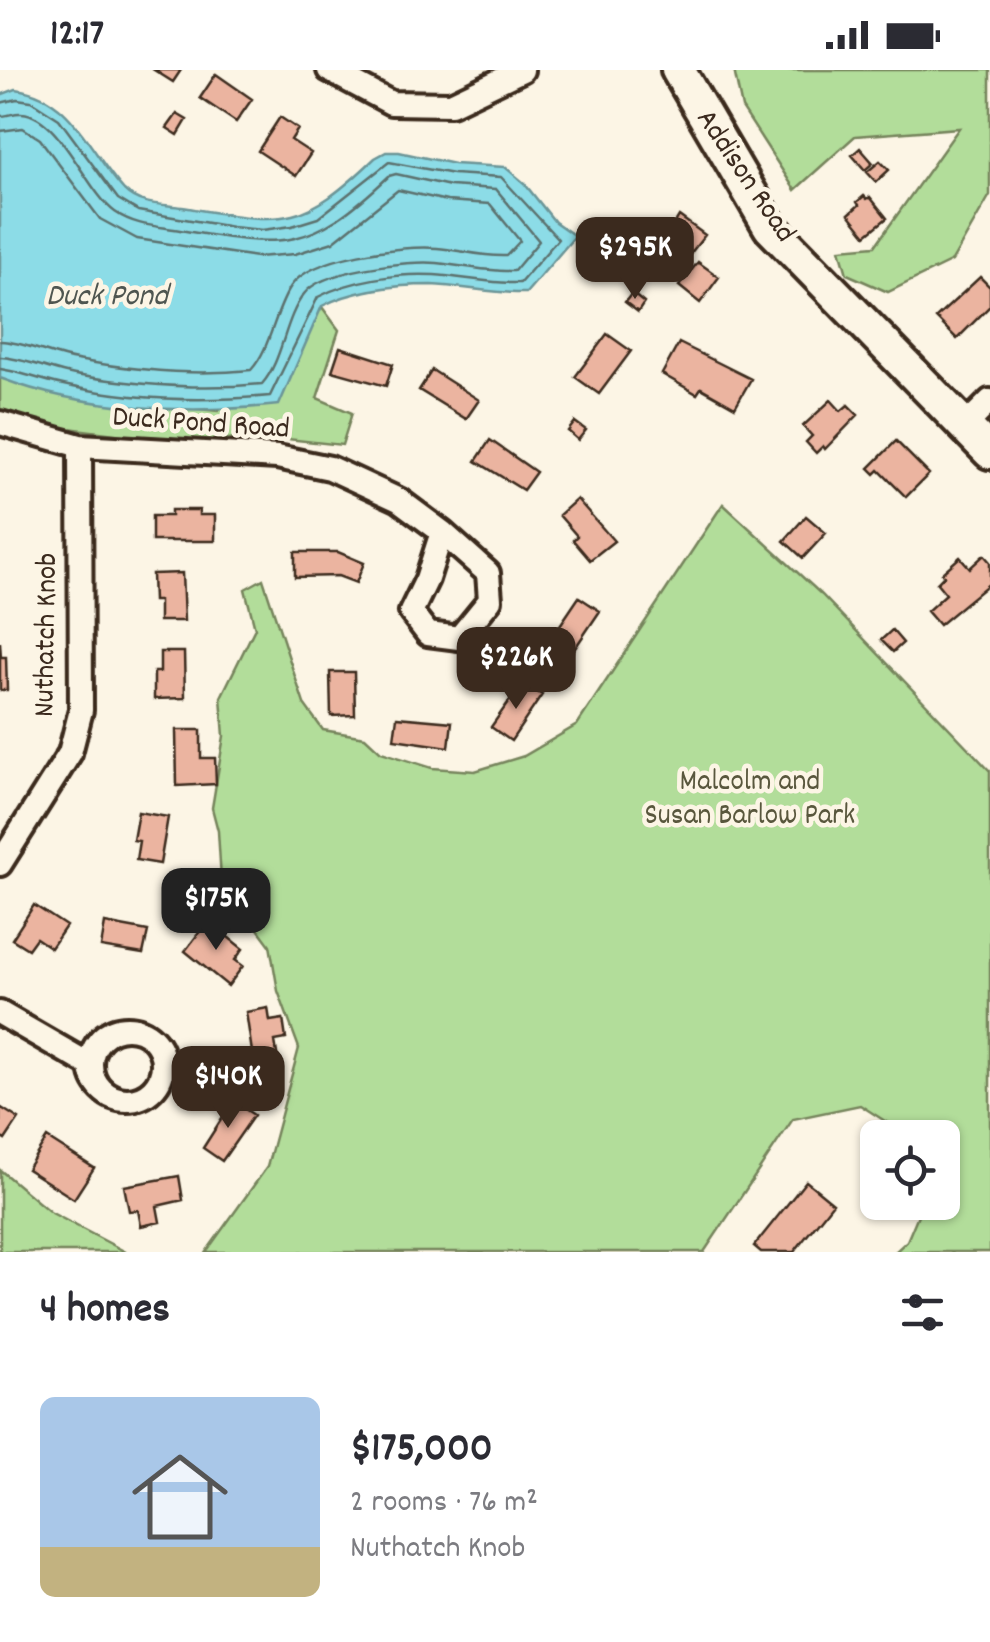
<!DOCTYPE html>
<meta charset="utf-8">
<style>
body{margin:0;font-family:Dekko,sans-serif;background:#f7f7f7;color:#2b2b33;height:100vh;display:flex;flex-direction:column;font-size:38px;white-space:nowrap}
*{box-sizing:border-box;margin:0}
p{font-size:32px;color:#7c7c81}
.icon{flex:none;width:55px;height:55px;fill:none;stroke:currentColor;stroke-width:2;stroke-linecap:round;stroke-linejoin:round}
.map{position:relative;height:1182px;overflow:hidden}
.details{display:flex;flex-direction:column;background:#fff;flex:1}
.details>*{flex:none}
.controls{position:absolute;left:860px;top:1050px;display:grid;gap:20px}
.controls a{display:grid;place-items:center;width:100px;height:100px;border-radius:15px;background:#fff;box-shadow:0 2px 8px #0004;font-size:50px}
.price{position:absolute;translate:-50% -85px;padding:0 22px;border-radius:20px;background:#3b2a1e;color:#fff;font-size:32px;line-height:65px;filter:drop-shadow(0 2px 5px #0008)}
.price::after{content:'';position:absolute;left:50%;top:60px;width:30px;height:22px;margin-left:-15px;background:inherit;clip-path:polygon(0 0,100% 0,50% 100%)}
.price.selected{background:#222;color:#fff}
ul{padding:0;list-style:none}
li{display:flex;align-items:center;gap:30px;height:250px;padding:0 40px}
li span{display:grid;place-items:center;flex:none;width:280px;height:200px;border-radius:15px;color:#555}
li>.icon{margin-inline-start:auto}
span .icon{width:120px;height:120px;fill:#fffc;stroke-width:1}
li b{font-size:42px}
h2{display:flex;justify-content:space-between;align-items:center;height:120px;padding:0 40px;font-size:42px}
.status{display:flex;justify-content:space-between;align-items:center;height:70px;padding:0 50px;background:#fff;direction:ltr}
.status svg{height:28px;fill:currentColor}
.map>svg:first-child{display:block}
</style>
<div class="status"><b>12:17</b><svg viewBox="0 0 49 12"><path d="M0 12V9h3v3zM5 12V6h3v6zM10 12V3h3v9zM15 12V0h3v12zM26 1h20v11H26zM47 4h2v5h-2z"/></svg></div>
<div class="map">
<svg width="990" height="1182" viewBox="0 0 990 1182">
<rect width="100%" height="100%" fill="#fcf5e5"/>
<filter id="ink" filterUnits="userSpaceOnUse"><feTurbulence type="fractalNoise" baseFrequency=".01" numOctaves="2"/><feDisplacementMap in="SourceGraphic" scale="20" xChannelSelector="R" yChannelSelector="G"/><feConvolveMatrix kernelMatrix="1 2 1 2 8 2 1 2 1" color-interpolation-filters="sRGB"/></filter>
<g filter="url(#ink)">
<path fill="#b2dd9a" stroke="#76845c" stroke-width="2.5" d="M 734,0 L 990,0 L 990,125 L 952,191 L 888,222 L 847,204 L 840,179 L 875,176 L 959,58 L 855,66 L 795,120 L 742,38 Z
M 322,237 L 339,260 L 317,328 L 352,343 L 342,375 L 250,365 L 218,371 L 123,365 L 44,355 L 0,341 L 0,308 L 70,327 L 218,341 Z
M 723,434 L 822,525 L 990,701 L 990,1182 L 895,1182 L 907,1171 L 923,1133 L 942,1132 L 942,1068 L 910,1067 L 860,1035 L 793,1049 L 704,1182 L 206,1182 L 267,1097 L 299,978 L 278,921 L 270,875 L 221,809 L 218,761 L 212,738 L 224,666 L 221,627 L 255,558 L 245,519 L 263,509 L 304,634 L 323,660 L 365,667 L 381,682 L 432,698 L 475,701 L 524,686 L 577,655 Z
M 0,1100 L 50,1142 L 126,1182 L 0,1182 Z"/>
<path fill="#8cdce7" stroke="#6c9597" stroke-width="2.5" d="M 16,19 C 73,27 89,82 124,120 C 140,136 162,134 182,137 C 282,153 298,162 375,88 L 386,82 L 399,82 L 454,94 L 505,97 L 524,113 L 555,152 L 575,166 L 526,223 C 493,224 463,216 431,215 C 396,215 353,220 322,236 L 279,335 C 189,344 86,341 0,308 L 0,25 Z"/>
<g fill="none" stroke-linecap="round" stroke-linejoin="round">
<path stroke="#5b716e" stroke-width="2.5" d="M 0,33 L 17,29 L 31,31 L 59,49 L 118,129 L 138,141 L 232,157 L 262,160 L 292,156 L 318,148 L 389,92 L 453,104 L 501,107 L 558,169 L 520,213 C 490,214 463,207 434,205 C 397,203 350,210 318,227 L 270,326 C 204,332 133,330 68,316 C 46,312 22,302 0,299
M 0,46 C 8,46 15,42 22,43 C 60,46 86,121 115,142 C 135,156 157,156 180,160 C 285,178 309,182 389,106 L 396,104 L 450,116 L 496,119 L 539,171 L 514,201 C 488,202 463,196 437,193 C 409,190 321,200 304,224 C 284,250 283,290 262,314 C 201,320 136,315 75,305 C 51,301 25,288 0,287
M 0,61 L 23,58 L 40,69 L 100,149 L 137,169 L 257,187 L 295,184 L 333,172 L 398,120 L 447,131 L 490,134 L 520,171 L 506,186 C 483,187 460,180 437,178 C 403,175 311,186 291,216 C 274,242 271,278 251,300 C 195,306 133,300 77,290 C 52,286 26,272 0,271"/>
</g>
<path fill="#ebb4a0" stroke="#3b2a1e" stroke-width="2.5" d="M 154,0 L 181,0 L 173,12 Z
M 216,4 L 252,29 L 236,52 L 200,28 Z
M 177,44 L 187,50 L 178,65 L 167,58 Z
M 280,47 L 298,59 L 291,70 L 311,83 L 296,106 L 258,81 Z
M 860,78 L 873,93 L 865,100 L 852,85 Z
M 880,91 L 889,100 L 876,112 L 867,102 Z
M 864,126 L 867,129 L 870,127 L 887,148 L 866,165 L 849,144 L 859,135 L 857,132 Z
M 679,146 L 705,165 L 680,197 L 663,183 L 669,174 L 664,171 Z
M 698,192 L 719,207 L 700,233 L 679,216 Z
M 980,207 L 990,217 L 990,236 L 957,269 L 936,248 Z
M 632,223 L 644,233 L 638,242 L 625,232 Z
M 607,264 L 631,281 L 599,324 L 575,307 Z
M 679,273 L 751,309 L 735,337 L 701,318 L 697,324 L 662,304 Z
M 340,277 L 393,294 L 386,316 L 332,301 Z
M 432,300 L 479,330 L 466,349 L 419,320 Z
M 831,330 L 841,341 L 848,335 L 858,345 L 825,379 L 823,376 L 816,383 L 806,372 L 812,366 L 803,356 Z
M 575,352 L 586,360 L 578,370 L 568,361 Z
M 490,370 L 536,402 L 523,420 L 476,391 Z
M 896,371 L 929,404 L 906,427 L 879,400 L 875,404 L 869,398 Z
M 577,429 L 614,471 L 590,490 L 573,470 L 577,466 L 559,445 Z
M 171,440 L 199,440 L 199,445 L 215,445 L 215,471 L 152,471 L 152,446 L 171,446 Z
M 806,446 L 826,463 L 803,488 L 784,471 Z
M 295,482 L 338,482 L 364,493 L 356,513 L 338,506 L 295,507 Z
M 984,485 L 990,492 L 990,513 L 939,555 L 927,541 L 946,524 L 937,513 L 944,506 L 942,503 L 960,487 L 970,498 Z
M 182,503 L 184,551 L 159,551 L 159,531 L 153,531 L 152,504 Z
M 579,527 L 600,541 L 569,587 L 548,573 Z
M 892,560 L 903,573 L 893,582 L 881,570 Z
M 0,572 L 1,587 L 6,587 L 7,620 L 0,620 Z
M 160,582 L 184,582 L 185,628 L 154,629 L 154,602 L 160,602 Z
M 330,602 L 354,602 L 355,645 L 331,646 Z
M 522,613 L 542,625 L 511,671 L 491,657 Z
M 397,647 L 452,652 L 449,677 L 394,669 Z
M 176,660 L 201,660 L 201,688 L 215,688 L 216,714 L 177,716 Z
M 138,742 L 168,747 L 160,794 L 136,790 L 139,771 L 133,770 Z
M 34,835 L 66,856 L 51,878 L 36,868 L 28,879 L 12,869 Z
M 208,851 L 243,879 L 235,890 L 243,896 L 228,916 L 185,881 Z
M 105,853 L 148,861 L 143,884 L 101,877 Z
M 268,938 L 270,951 L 283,949 L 286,969 L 275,971 L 279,997 L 255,1002 L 246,942 Z
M 233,1031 L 254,1045 L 222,1091 L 203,1078 Z
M 0,1037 L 19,1049 L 5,1070 L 0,1067 Z
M 47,1068 L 94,1098 L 74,1129 L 27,1099 Z
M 179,1106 L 183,1130 L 157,1136 L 160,1152 L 141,1156 L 138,1140 L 129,1141 L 124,1116 Z
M 806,1111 L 833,1133 L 794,1182 L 761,1182 L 754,1176 Z"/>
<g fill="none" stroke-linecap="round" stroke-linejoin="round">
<defs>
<path id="street" d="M 329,0 L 391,33 L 451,34 L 522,0
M 0,353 L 80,376 L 277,387 L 330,398 L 399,430 L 442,462 L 427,509 L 411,542 L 428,564 L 459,568 L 490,530 L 488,503 L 442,462
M 965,356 L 990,331
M 0,794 L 70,683 L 81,640 L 80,376
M 0,943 L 90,995
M91 994a36 36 0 1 1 72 0a36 36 0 1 1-72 0Z"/>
<path id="secondary" d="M 678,0 L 770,157 L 990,382"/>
</defs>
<use href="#street" stroke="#3b2a1e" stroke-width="30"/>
<use href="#secondary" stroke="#3b2a1e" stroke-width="40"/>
<use href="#street" stroke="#fcf5e5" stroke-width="22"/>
<use href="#secondary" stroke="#fcf5e5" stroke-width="32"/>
</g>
</g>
<g text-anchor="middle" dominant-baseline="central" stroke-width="9" stroke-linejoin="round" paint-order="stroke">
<g font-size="30" fill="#3b2a1e" stroke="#fcf5e5">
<text transform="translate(744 107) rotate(56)">Addison Road</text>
<text transform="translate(201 355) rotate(4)">Duck Pond Road</text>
<text transform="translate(48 565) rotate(-89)">Nuthatch Knob</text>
</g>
<g font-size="30" fill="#59573d" stroke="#fcf5e5">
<text x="750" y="713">Malcolm and<tspan x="750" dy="34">Susan Barlow Park</tspan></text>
</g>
<g font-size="32" font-style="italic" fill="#4f5650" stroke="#fcf5e5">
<text x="107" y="228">Duck Pond</text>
</g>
</g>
</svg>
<div class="controls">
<a><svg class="icon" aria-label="locate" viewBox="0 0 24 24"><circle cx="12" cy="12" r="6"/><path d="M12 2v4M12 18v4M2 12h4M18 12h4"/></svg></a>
</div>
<b class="price" style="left:635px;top:232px">$295K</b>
<b class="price" style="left:516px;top:642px">$226K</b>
<b class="price selected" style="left:216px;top:883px">$175K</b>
<b class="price" style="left:228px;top:1061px">$140K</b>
</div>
<section class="details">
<h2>4 homes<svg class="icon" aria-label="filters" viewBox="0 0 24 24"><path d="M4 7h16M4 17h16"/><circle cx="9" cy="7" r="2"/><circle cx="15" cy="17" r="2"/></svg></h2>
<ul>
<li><span style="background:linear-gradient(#a9c7e8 75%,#c2b280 0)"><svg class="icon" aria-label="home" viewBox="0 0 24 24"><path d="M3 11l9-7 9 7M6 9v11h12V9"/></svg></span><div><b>$175,000</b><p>2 rooms · 76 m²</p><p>Nuthatch Knob</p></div></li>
</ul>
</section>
